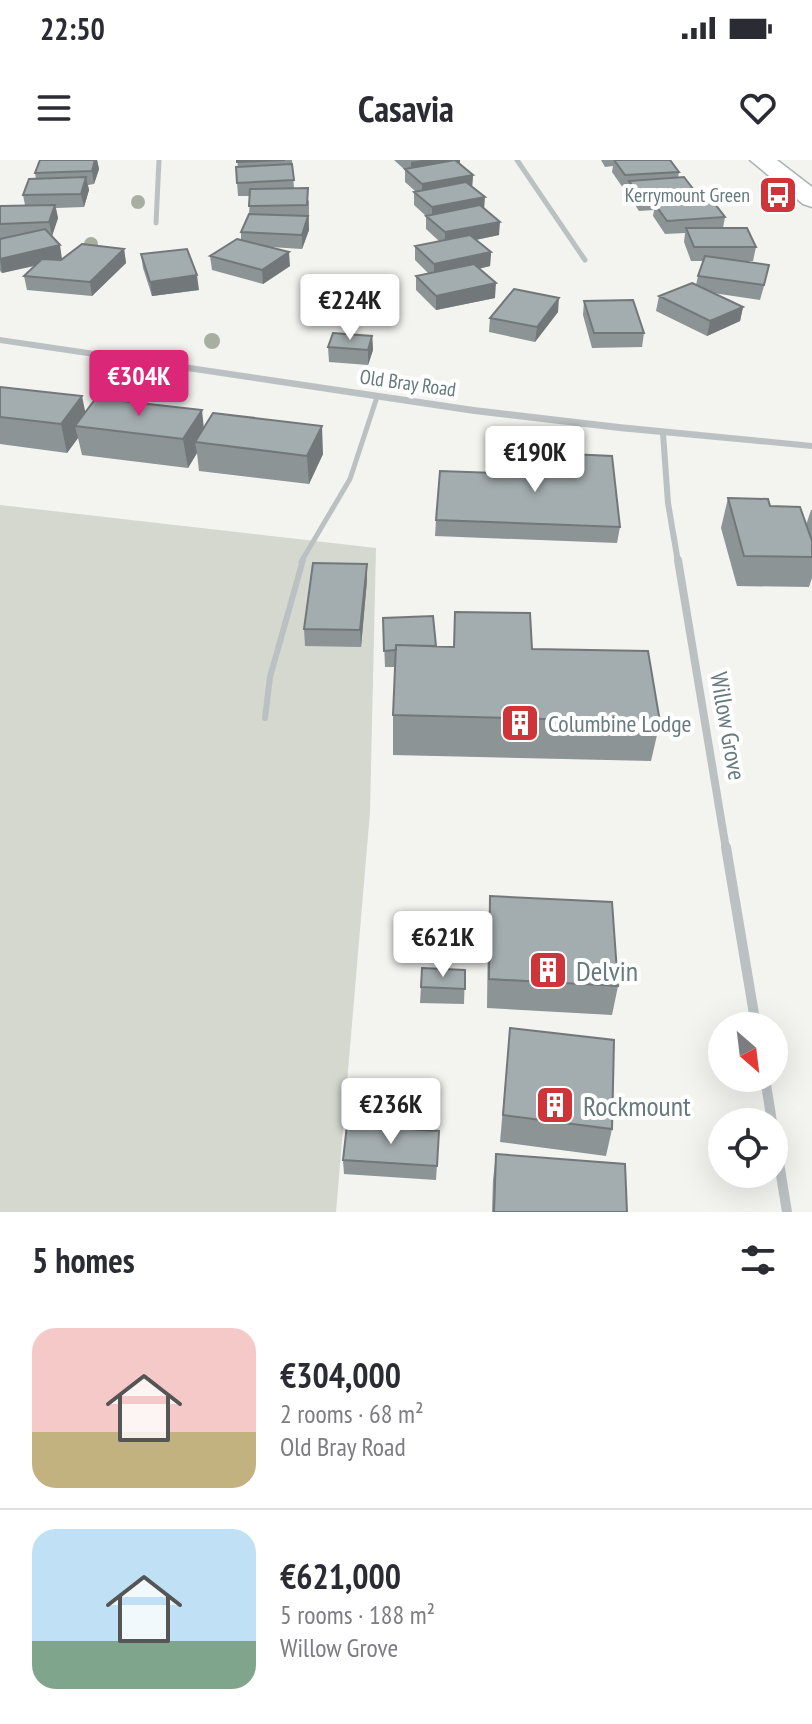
<!DOCTYPE html>
<meta charset="utf-8">
<style>
body{margin:0;font-family:"PT Sans Narrow",sans-serif;background:#f7f7f7;color:#2b2b33;height:100vh;display:flex;flex-direction:column;font-size:30px;white-space:nowrap}
*{box-sizing:border-box;margin:0}
p{font-size:26px;color:#7c7c81}
.icon{flex:none;width:44px;height:44px;fill:none;stroke:currentColor;stroke-width:2;stroke-linecap:round;stroke-linejoin:round}
.map{position:relative;height:1052px;overflow:hidden}
.drawer{display:flex;flex-direction:column;background:#fff;flex:1}
.drawer>*{flex:none}
.needle{width:52px;rotate:152deg}
.controls{position:absolute;left:708px;top:852px;display:grid;gap:16px}
.controls a{display:grid;place-items:center;width:80px;height:80px;border-radius:50%;background:#fff;box-shadow:0 8px 32px #0002;font-size:40px}
.price{position:absolute;translate:-50% -68px;padding:0 18px;border-radius:8px;background:#fff;color:#222;font-size:26px;line-height:52px;filter:drop-shadow(0 2px 4px #0008)}
.price::after{content:'';position:absolute;left:50%;top:48px;width:24px;height:18px;margin-left:-12px;background:inherit;clip-path:polygon(0 0,100% 0,50% 100%)}
.price.current{background:#db2777;color:#fff}
ul{padding:0;list-style:none}
li{display:flex;align-items:center;gap:24px;height:200px;padding:0 32px}
li+li{border-top:2px solid #e1e1e2}
li span{display:grid;place-items:center;flex:none;width:224px;height:160px;border-radius:24px;color:#555}
li>.icon{margin-inline-start:auto}
span .icon{width:96px;height:96px;fill:#fffc;stroke-width:1}
li b{font-size:34px}
h2{display:flex;justify-content:space-between;align-items:center;height:96px;padding:0 32px;font-size:34px}
.status{display:flex;justify-content:space-between;align-items:center;height:56px;padding:0 40px;background:#fff;direction:ltr}
.status svg{height:22px;fill:currentColor}
header{display:flex;justify-content:space-between;align-items:center;height:104px;padding:0 32px;background:#fff;font-size:36px;font-weight:700}
.map>svg:first-child{display:block}
</style>
<div class="status"><b>22:50</b><svg viewBox="0 0 49 12"><path d="M0 12V9h3v3zM5 12V6h3v6zM10 12V3h3v9zM15 12V0h3v12zM26 1h20v11H26zM47 4h2v5h-2z"/></svg></div>
<header><svg class="icon" aria-label="menu" viewBox="0 0 24 24"><path d="M4 6h16M4 12h16M4 18h16"/></svg>Casavia<svg class="icon" aria-label="heart" viewBox="0 0 24 24"><path d="M12 20l-8-8c-3-5 5-10 8-4 3-6 11-1 8 4z"/></svg></header>
<div class="map">
<svg width="812" height="1052" viewBox="0 0 812 1052">
<rect width="100%" height="100%" fill="#f3f3f0"/>
<path fill="#d4d8cf" d="M 0,345 L 376,388 L 370,652 L 336,1052 L 0,1052 Z"/>
<g fill="none" stroke-linecap="round" stroke-linejoin="round">
<defs>
<path id="secondary" d="M 750,0 L 777,0 L 812,27 L 812,47 L 803,44 Z"/>
</defs>
<use href="#secondary" stroke="#abb3b5" stroke-width="3"/>
<path stroke="#bbc0c2" stroke-width="5" d="M 301,402 L 350,319 L 377,237"/>
<path stroke="#bbc0c2" stroke-width="6" d="M 265,558 L 270,517 L 303,400"/>
<path stroke="#bbc0c2" stroke-width="5" d="M 517,0 L 585,100
M 156,63 L 159,0"/>
<path stroke="#bbc0c2" stroke-width="6" d="M 663,273 L 668,343 L 678,402"/>
<path stroke="#bbc0c2" stroke-width="8" d="M 678,400 L 726,689"/>
<path stroke="#bbc0c2" stroke-width="10" d="M 726,687 L 756,866
M 765,918 L 772,962
M 774,972 L 787,1052"/>
<path fill="#bbc0c2" fill-rule="evenodd" d="M 0,177 L 474,247 L 619,264 L 812,283 L 812,289 L 619,271 L 474,254 L 0,183 Z"/>
<use href="#secondary" fill="#fff" fill-rule="evenodd"/>
</g>
<g fill="#a9aea3">
<circle cx="138" cy="42" r="7"/>
<circle cx="91" cy="84" r="7"/>
<circle cx="212" cy="181" r="8"/>
</g>
<path fill="#8c9496" d="M 40,0 L 97,0 L 99,9 L 94,24 L 88,25 L 89,30 L 84,47 L 56,48 L 58,58 L 52,76 L 62,99 L 124,89 L 126,103 L 92,136 L 27,130 L 24,116 L 35,106 L 2,113 L 0,111 L 0,79 L 5,78 L 0,78 L 0,46 L 25,45 L 23,35 L 36,19 L 35,13 Z
M 237,0 L 292,0 L 294,28 L 309,41 L 309,70 L 302,89 L 270,87 L 290,106 L 263,124 L 212,110 L 210,96 L 241,80 L 241,72 L 249,54 L 250,36 L 238,36 L 236,7 L 238,7 Z
M 394,0 L 460,0 L 460,4 L 473,15 L 472,27 L 499,75 L 476,80 L 491,92 L 490,106 L 479,109 L 495,138 L 436,150 L 416,130 L 416,116 L 429,114 L 415,100 L 415,86 L 439,81 L 426,69 L 426,56 L 414,45 L 414,32 L 415,31 L 405,22 L 405,10 Z
M 601,0 L 670,0 L 679,12 L 678,18 L 697,34 L 695,40 L 725,57 L 723,68 L 756,87 L 753,101 L 738,101 L 766,119 L 760,140 L 713,133 L 743,147 L 740,161 L 707,176 L 656,151 L 659,136 L 696,125 L 698,116 L 703,101 L 691,101 L 684,82 L 685,73 L 665,74 L 653,56 L 654,50 L 639,51 L 628,34 L 628,28 L 623,28 L 612,12 L 613,6 L 605,7 Z
M 141,94 L 199,130 L 152,136 L 143,108 Z
M 584,141 L 644,173 L 642,187 L 592,188 L 583,155 Z
M 558,152 L 535,182 L 489,172 L 490,158 Z
M 372,176 L 373,190 L 368,205 L 329,202 L 328,187 Z
M 0,227 L 86,253 L 204,268 L 323,294 L 309,324 L 199,311 L 197,293 L 188,308 L 82,295 L 78,278 L 67,293 L 0,284 Z
M 547,293 L 620,367 L 617,383 L 435,376 L 436,360 L 545,315 Z
M 728,338 L 770,346 L 806,365 L 811,350 L 812,350 L 812,418 L 809,427 L 737,426 L 721,368 Z
M 367,404 L 367,420 L 361,487 L 305,486 L 304,469 Z
M 383,458 L 436,486 L 532,489 L 660,562 L 651,601 L 393,595 L 393,555 L 395,507 L 385,507 Z
M 490,736 L 618,826 L 612,855 L 487,848 L 488,765 Z
M 422,808 L 465,810 L 464,844 L 420,843 Z
M 510,868 L 612,969 L 606,996 L 500,982 Z
M 439,971 L 436,1020 L 344,1014 L 343,1000 Z
M 496,994 L 627,1052 L 492,1052 L 493,1020 Z"/>
<path fill="#72787a" d="M 95,0 L 97,0 L 99,9 L 94,24 L 92,11 Z
M 422,0 L 460,0 L 460,6 L 411,15 L 411,2 Z
M 473,15 L 472,28 L 422,37 L 422,24 Z
M 86,17 L 89,30 L 84,47 L 81,34 Z
M 485,37 L 484,51 L 432,61 L 432,47 Z
M 55,45 L 58,58 L 52,76 L 49,62 Z
M 308,56 L 309,70 L 302,89 L 302,75 Z
M 500,62 L 499,75 L 445,86 L 445,72 Z
M 60,85 L 62,99 L 2,113 L 0,99 Z
M 124,89 L 126,103 L 92,136 L 90,122 Z
M 289,92 L 290,106 L 263,124 L 262,110 Z
M 491,92 L 490,106 L 434,118 L 434,104 Z
M 197,115 L 199,130 L 152,136 L 150,122 Z
M 496,123 L 495,138 L 436,150 L 436,136 Z
M 559,138 L 558,152 L 535,182 L 537,167 Z
M 743,147 L 740,161 L 707,176 L 710,161 Z
M 372,176 L 373,190 L 368,205 L 368,190 Z
M 82,236 L 88,265 L 75,266 L 78,278 L 67,293 L 61,264 Z
M 202,250 L 205,279 L 195,282 L 197,293 L 188,308 L 183,279 Z
M 322,266 L 323,294 L 309,324 L 307,296 Z
M 367,404 L 367,420 L 361,487 L 360,470 Z"/>
<path fill="#a3acae" stroke="#72787a" stroke-width="2" d="M 40,0 L 95,0 L 92,11 L 35,13 Z
M 237,0 L 285,0 L 237,2 Z
M 455,0 L 473,15 L 422,24 L 405,9 Z
M 614,0 L 670,0 L 679,12 L 625,15 Z
M 292,4 L 294,20 L 237,23 L 236,7 Z
M 86,17 L 81,34 L 23,35 L 29,19 Z
M 684,17 L 697,34 L 641,37 L 629,21 Z
M 466,22 L 485,37 L 432,47 L 414,32 Z
M 308,28 L 307,45 L 249,46 L 250,29 Z
M 711,39 L 725,57 L 667,61 L 654,43 Z
M 55,45 L 49,62 L 0,64 L 0,46 Z
M 480,45 L 500,62 L 445,72 L 426,56 Z
M 249,54 L 308,56 L 302,75 L 241,72 Z
M 686,68 L 747,68 L 756,87 L 694,87 Z
M 45,69 L 60,85 L 0,99 L 0,79 Z
M 470,75 L 491,92 L 434,104 L 415,86 Z
M 237,79 L 289,92 L 262,110 L 210,96 Z
M 82,84 L 124,89 L 90,122 L 24,116 L 42,99 L 61,100 Z
M 187,89 L 197,115 L 150,122 L 141,94 Z
M 705,96 L 769,105 L 764,125 L 698,116 Z
M 474,104 L 496,123 L 436,136 L 416,116 Z
M 692,123 L 743,147 L 710,161 L 659,136 Z
M 514,129 L 559,138 L 537,167 L 490,158 Z
M 633,140 L 644,173 L 594,173 L 584,141 Z
M 333,173 L 372,176 L 368,190 L 328,187 Z
M 0,227 L 82,236 L 61,264 L 0,257 Z
M 96,238 L 202,250 L 183,279 L 75,266 Z
M 213,253 L 322,266 L 307,296 L 195,282 Z
M 547,293 L 612,296 L 620,367 L 436,360 L 440,311 L 547,315 Z
M 728,338 L 768,339 L 770,346 L 800,347 L 812,381 L 812,397 L 744,396 Z
M 313,403 L 367,404 L 360,470 L 304,469 Z
M 455,452 L 530,453 L 532,489 L 648,491 L 660,562 L 393,555 L 396,485 L 454,487 Z
M 433,456 L 436,486 L 396,485 L 396,490 L 384,491 L 383,458 Z
M 490,736 L 612,742 L 618,826 L 489,819 Z
M 422,808 L 465,810 L 465,829 L 421,827 Z
M 510,868 L 614,880 L 612,969 L 503,955 Z
M 347,965 L 439,971 L 437,1006 L 343,1000 Z
M 496,994 L 625,1004 L 627,1052 L 494,1052 Z"/>
<defs>
<symbol id="bus-square" viewBox="-11 -11 22 22"><rect x="-9" y="-9" width="18" height="18" rx="4" fill="#cf3438" stroke="#fff"/><path d="M-5-6H5V4H4V6H2V4H-2V6H-4V4H-5ZM-3.5-4V0h7V-4ZM-3.5 1.2v1.5H-2V1.2ZM2 1.2v1.5H3.5V1.2Z" fill="#fff"/></symbol>
<symbol id="building-square" viewBox="-11 -11 22 22"><rect x="-9" y="-9" width="18" height="18" rx="4" fill="#cf3438" stroke="#fff"/><path d="M-4-6H4V6H1V3H-1V6H-4ZM-2.5-4.3h1.7v1.8h-1.7ZM.8-4.3h1.7v1.8H.8ZM-2.5-1h1.7V.8h-1.7ZM.8-1h1.7V.8H.8Z" fill="#fff"/></symbol>
</defs>
<g fill-rule="evenodd">
<use href="#bus-square" x="756" y="13" width="44" height="44"/>
<use href="#building-square" x="498" y="541" width="44" height="44"/>
<use href="#building-square" x="526" y="788" width="44" height="44"/>
<use href="#building-square" x="533" y="923" width="44" height="44"/>
</g>
<g text-anchor="middle" dominant-baseline="central" stroke-width="8" stroke-linejoin="round" paint-order="stroke">
<g font-size="20" fill="#66797e" stroke="#fff" text-anchor="end">
<text x="750" y="35">Kerrymount Green</text>
</g>
<g font-size="20" fill="#66797e" stroke="#fff">
<text transform="translate(408 223) rotate(8)">Old Bray Road</text>
</g>
<g font-size="24" fill="#66797e" stroke="#fff" text-anchor="start">
<text x="548" y="563">Columbine Lodge</text>
</g>
<g font-size="24" fill="#66797e" stroke="#fff">
<text transform="translate(728 566) rotate(80)">Willow Grove</text>
</g>
<g font-size="28" fill="#66797e" stroke="#fff" text-anchor="start">
<text x="576" y="810">Delvin</text>
<text x="583" y="945">Rockmount</text>
</g>
</g>
</svg>
<div class="controls">
<a><svg class="needle" viewBox="-14 -14 28 28"><path d="M0-13l5 13h-10z" fill="#e53935"/><path d="M0 13l5-13h-10z" fill="#7c7c81"/></svg></a>
<a><svg class="icon" aria-label="locate" viewBox="0 0 24 24"><circle cx="12" cy="12" r="6"/><path d="M12 2v4M12 18v4M2 12h4M18 12h4"/></svg></a>
</div>
<b class="price" style="left:350px;top:182px">€224K</b>
<b class="price current" style="left:139px;top:258px">€304K</b>
<b class="price" style="left:535px;top:334px">€190K</b>
<b class="price" style="left:443px;top:819px">€621K</b>
<b class="price" style="left:391px;top:986px">€236K</b>
</div>
<section class="drawer">
<h2>5 homes<svg class="icon" aria-label="filters" viewBox="0 0 24 24"><path d="M4 7h16M4 17h16"/><circle cx="9" cy="7" r="2"/><circle cx="15" cy="17" r="2"/></svg></h2>
<ul>
<li><span style="background:linear-gradient(#f6c9c9 65%,#c2b280 0)"><svg class="icon" aria-label="home" viewBox="0 0 24 24"><path d="M3 11l9-7 9 7M6 9v11h12V9"/></svg></span><div><b>€304,000</b><p>2 rooms · 68 m²</p><p>Old Bray Road</p></div></li>
<li><span style="background:linear-gradient(#bfe0f5 70%,#7fa58c 0)"><svg class="icon" aria-label="home" viewBox="0 0 24 24"><path d="M3 11l9-7 9 7M6 9v11h12V9"/></svg></span><div><b>€621,000</b><p>5 rooms · 188 m²</p><p>Willow Grove</p></div></li>
</ul>
</section>
